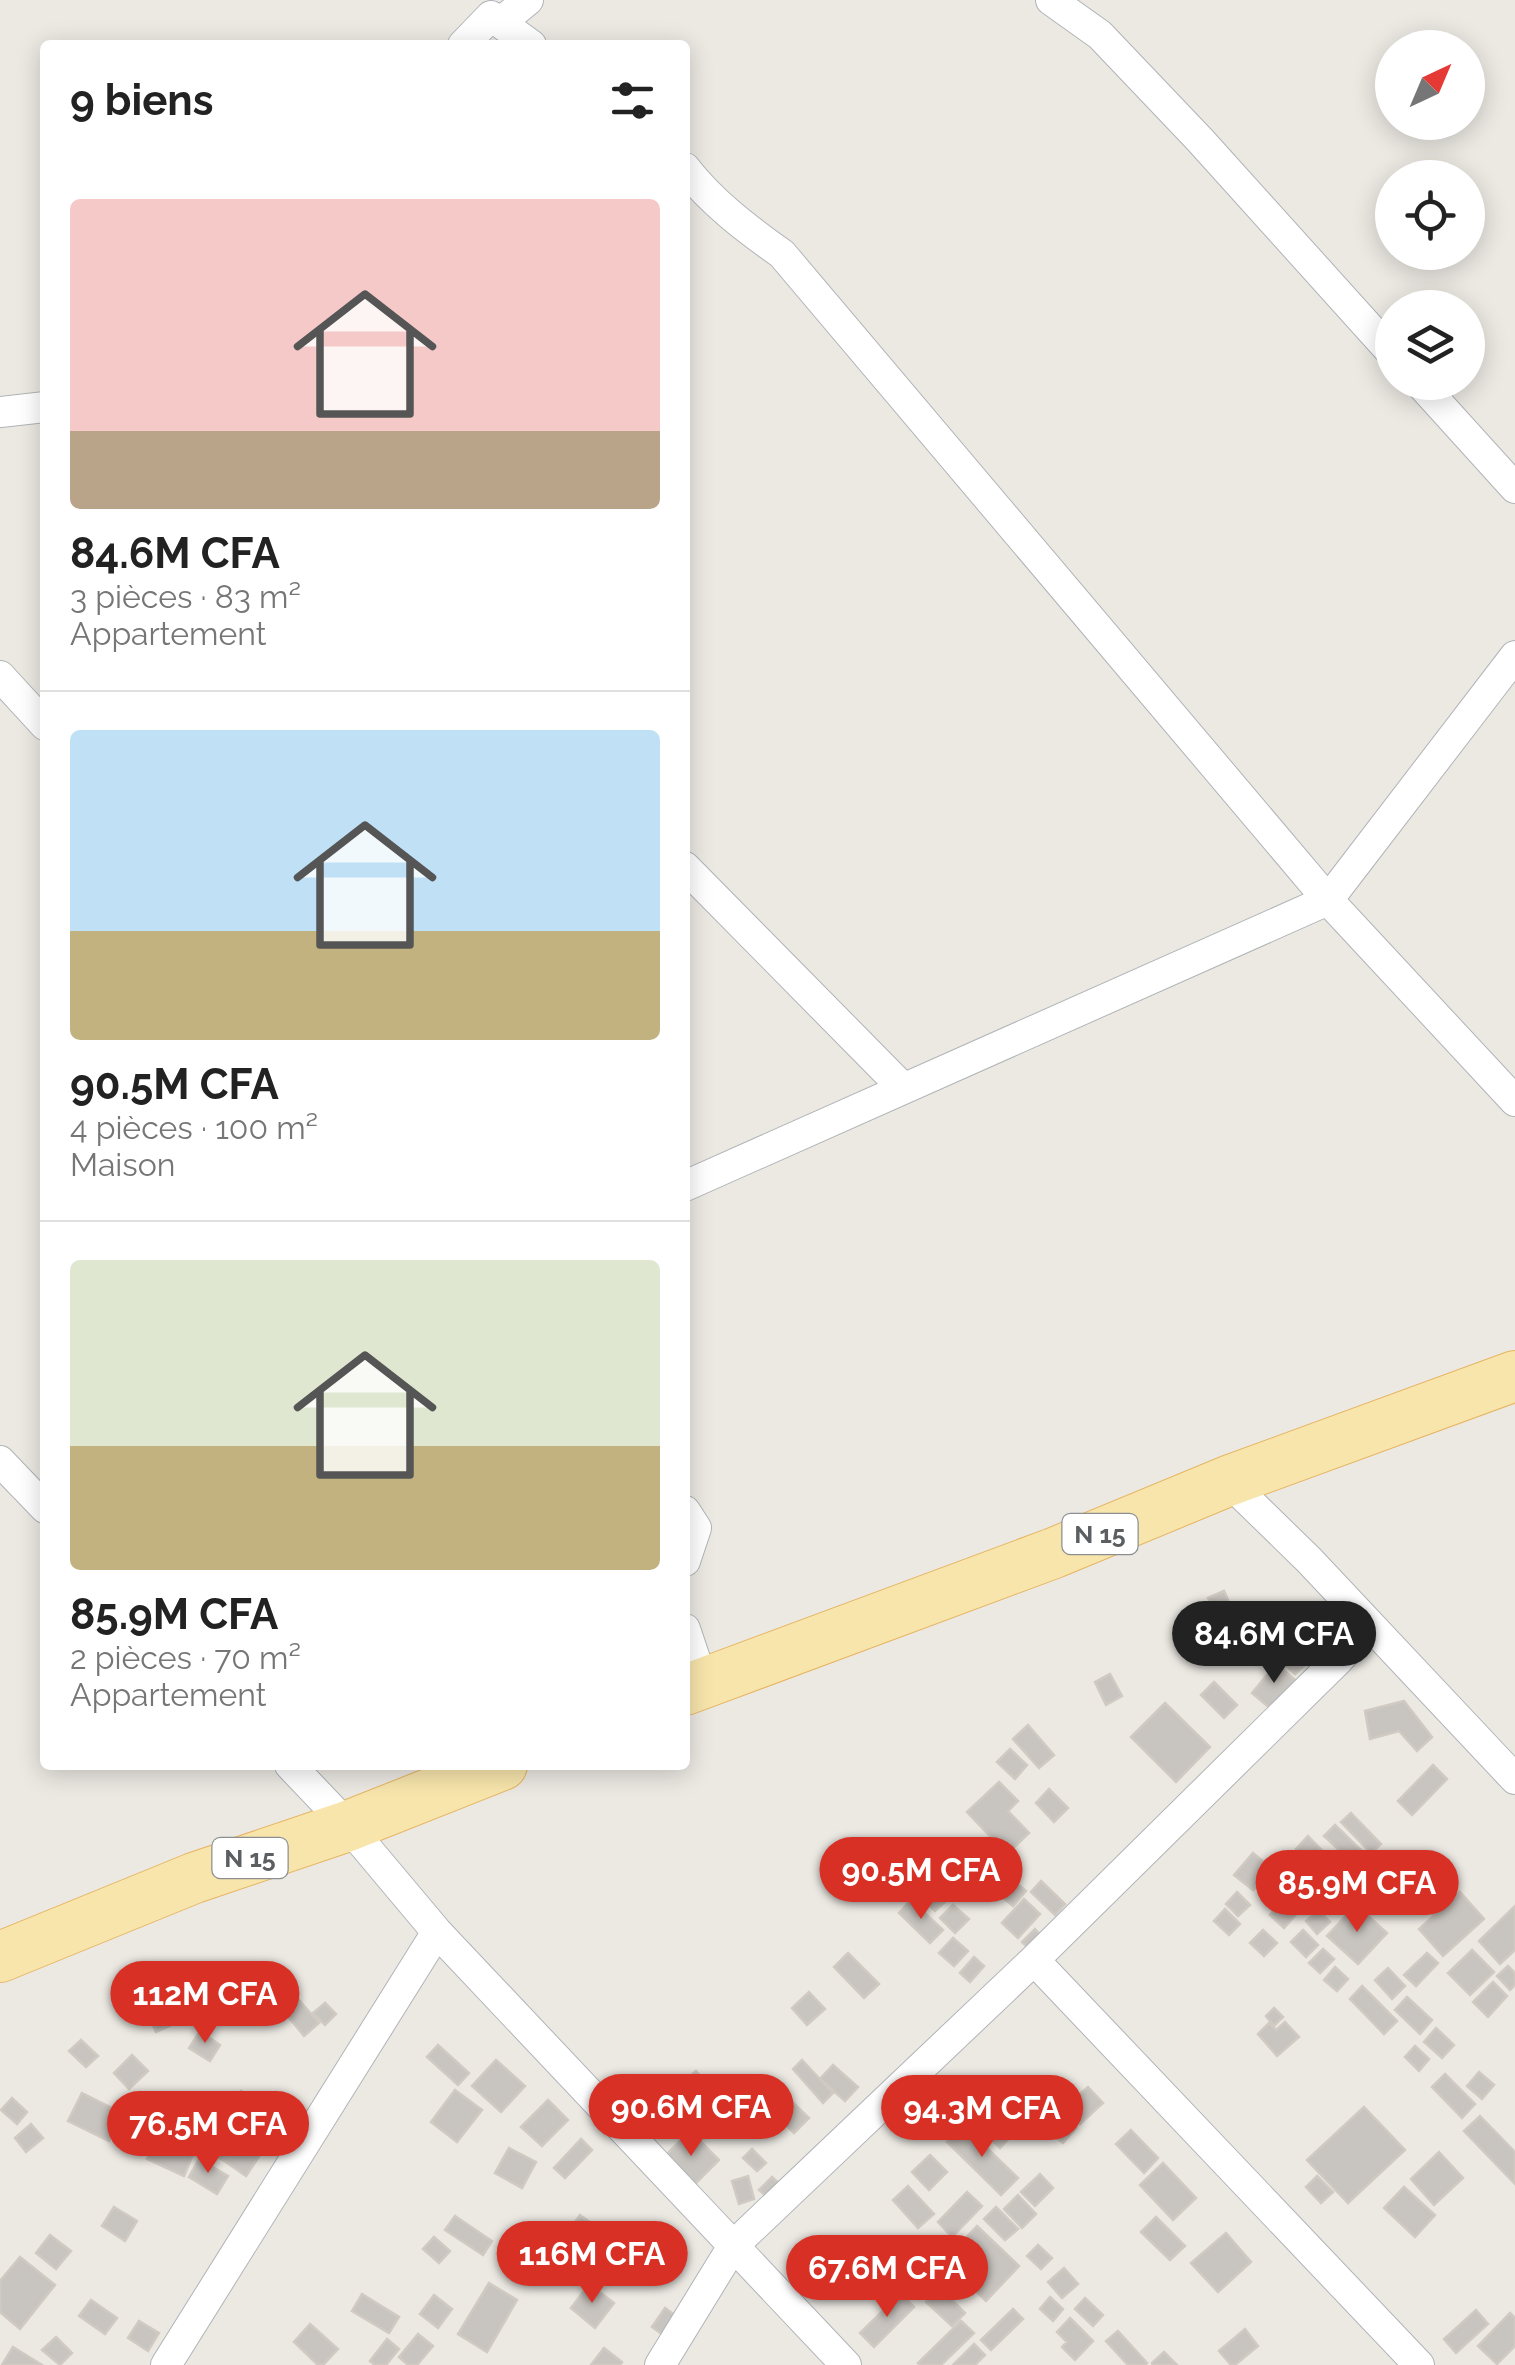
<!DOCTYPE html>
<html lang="fr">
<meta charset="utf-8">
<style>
body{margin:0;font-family:Raleway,sans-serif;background:#f6f6f6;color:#222;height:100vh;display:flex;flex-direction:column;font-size:38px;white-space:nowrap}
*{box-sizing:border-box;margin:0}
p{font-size:32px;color:#767676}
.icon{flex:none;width:55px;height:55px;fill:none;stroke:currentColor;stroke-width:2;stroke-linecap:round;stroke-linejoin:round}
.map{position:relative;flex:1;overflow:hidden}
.drawer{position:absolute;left:40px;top:40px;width:650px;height:1730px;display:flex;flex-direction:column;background:#fff;border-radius:10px;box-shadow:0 5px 25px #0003}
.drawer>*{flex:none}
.needle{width:65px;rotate:44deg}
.controls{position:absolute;left:1375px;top:30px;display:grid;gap:20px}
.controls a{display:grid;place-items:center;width:110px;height:110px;border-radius:50%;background:#fff;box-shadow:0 5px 25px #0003;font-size:50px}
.price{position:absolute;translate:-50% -85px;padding:0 22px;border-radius:35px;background:#d93025;color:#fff;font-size:32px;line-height:65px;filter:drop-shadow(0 2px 5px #0008)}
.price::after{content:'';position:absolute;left:50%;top:60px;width:30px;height:22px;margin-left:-15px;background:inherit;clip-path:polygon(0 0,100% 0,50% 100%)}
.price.current{background:#222;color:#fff}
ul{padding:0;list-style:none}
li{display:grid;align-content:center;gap:20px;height:530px;padding:0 30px}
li+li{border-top:2px solid #e0e0e0}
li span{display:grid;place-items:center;height:310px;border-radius:10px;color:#555}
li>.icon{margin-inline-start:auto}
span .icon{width:180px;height:180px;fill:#fffc;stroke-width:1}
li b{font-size:42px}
h2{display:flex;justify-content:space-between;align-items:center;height:120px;padding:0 30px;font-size:42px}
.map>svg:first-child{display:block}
</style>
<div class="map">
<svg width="1515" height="2365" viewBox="0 0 1515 2365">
<rect width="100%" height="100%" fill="#ece9e3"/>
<path fill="#c8c4bf" stroke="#d0cac2" stroke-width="2.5" d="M 1224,1591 L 1237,1620 L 1221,1627 L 1208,1598 Z
M 1304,1622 L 1325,1642 L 1310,1657 L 1289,1637 Z
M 1235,1628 L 1245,1638 L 1232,1651 L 1222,1640 Z
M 1281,1638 L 1307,1663 L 1295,1674 L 1270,1650 Z
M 1276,1664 L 1295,1680 L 1271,1709 L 1252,1693 Z
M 1110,1674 L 1122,1696 L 1106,1705 L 1095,1682 Z
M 1214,1682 L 1237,1705 L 1224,1718 L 1201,1695 Z
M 1404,1701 L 1432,1737 L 1417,1751 L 1399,1731 L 1370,1739 L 1365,1711 Z
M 1165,1703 L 1210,1747 L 1176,1782 L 1131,1737 Z
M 1028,1725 L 1054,1755 L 1039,1768 L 1013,1739 Z
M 1010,1749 L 1027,1765 L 1015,1779 L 997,1762 Z
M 1433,1765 L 1447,1779 L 1412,1815 L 1398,1801 Z
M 999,1782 L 1018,1801 L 1008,1811 L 1029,1833 L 1007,1854 L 967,1812 Z
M 1049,1789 L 1068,1808 L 1054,1822 L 1036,1803 Z
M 1351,1813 L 1381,1844 L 1371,1853 L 1341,1822 Z
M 1335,1825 L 1364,1853 L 1354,1864 L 1324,1836 Z
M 1308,1836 L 1344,1873 L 1333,1886 L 1296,1849 Z
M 980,1851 L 992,1862 L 981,1874 L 969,1862 Z
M 1253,1853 L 1271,1868 L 1253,1890 L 1234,1875 Z
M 916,1865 L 936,1886 L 943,1879 L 956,1892 L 935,1911 L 902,1878 Z
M 995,1865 L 1008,1877 L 996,1889 L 983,1878 Z
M 881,1867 L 906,1889 L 894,1901 L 870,1879 Z
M 1312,1879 L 1321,1888 L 1304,1905 L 1294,1896 Z
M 1013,1880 L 1026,1891 L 1013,1906 L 1001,1896 Z
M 1041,1881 L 1065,1904 L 1055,1915 L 1031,1892 Z
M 1237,1892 L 1250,1905 L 1238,1916 L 1226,1904 Z
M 1460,1892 L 1484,1919 L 1443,1956 L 1419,1929 Z
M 1285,1898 L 1299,1911 L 1284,1928 L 1270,1915 Z
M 1024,1899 L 1040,1914 L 1018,1938 L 1002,1923 Z
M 911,1900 L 943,1930 L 930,1943 L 899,1913 Z
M 953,1905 L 969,1919 L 955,1933 L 940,1918 Z
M 1356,1905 L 1387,1933 L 1358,1964 L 1327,1936 Z
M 1515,1906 L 1515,1950 L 1500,1964 L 1479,1941 Z
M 1225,1909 L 1240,1924 L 1229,1935 L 1214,1921 Z
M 1318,1910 L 1330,1922 L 1317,1934 L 1306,1921 Z
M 1035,1929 L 1044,1939 L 1032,1952 L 1022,1942 Z
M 1263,1930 L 1277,1943 L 1264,1956 L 1250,1943 Z
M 1303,1930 L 1318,1945 L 1306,1957 L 1291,1942 Z
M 953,1938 L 968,1951 L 954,1966 L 939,1953 Z
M 1323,1949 L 1334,1959 L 1320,1973 L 1309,1963 Z
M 1472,1950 L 1494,1972 L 1470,1995 L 1448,1973 Z
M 848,1953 L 879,1984 L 864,1998 L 834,1967 Z
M 1427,1953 L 1438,1963 L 1416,1986 L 1404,1975 Z
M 974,1957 L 984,1966 L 970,1982 L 960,1973 Z
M 1508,1966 L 1515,1973 L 1515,1985 L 1510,1990 L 1497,1976 Z
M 1335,1967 L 1348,1979 L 1337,1991 L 1324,1980 Z
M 1388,1968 L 1405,1986 L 1392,1999 L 1375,1980 Z
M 1493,1982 L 1507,1996 L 1488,2017 L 1473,2002 Z
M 1362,1986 L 1397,2021 L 1384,2034 L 1350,1999 Z
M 291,1991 L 319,2023 L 304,2036 L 277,2003 Z
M 809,1992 L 825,2009 L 807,2025 L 792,2008 Z
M 176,1994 L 187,2018 L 156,2032 L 145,2007 Z
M 1407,1997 L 1432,2020 L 1420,2034 L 1395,2010 Z
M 325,2003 L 336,2014 L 325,2025 L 313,2013 Z
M 1274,2008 L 1283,2017 L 1274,2026 L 1266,2016 Z
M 1285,2022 L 1299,2037 L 1277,2056 L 1258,2034 L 1269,2023 L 1276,2030 Z
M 1436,2028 L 1454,2045 L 1442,2058 L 1424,2042 Z
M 200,2031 L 220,2045 L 210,2061 L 189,2048 Z
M 81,2040 L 98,2056 L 86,2067 L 69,2051 Z
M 438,2045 L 469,2073 L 458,2085 L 427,2057 Z
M 1415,2046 L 1429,2059 L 1419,2071 L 1405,2057 Z
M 132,2055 L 148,2071 L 129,2089 L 114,2073 Z
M 496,2060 L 525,2086 L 501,2112 L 472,2086 Z
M 802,2060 L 833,2093 L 823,2103 L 793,2069 Z
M 833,2065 L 858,2087 L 845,2101 L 820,2079 Z
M 696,2071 L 722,2099 L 694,2124 L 668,2095 Z
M 1479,2072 L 1494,2085 L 1482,2099 L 1467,2086 Z
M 1445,2074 L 1475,2104 L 1462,2118 L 1432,2087 Z
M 1031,2084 L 1045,2099 L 1019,2123 L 1005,2108 Z
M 1088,2087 L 1103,2103 L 1080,2124 L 1065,2107 Z
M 455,2090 L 482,2110 L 457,2142 L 431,2122 Z
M 241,2091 L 284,2119 L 246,2176 L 204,2147 Z
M 964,2092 L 976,2104 L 984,2096 L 990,2103 L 971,2123 L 952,2105 Z
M 82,2093 L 122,2113 L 109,2141 L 68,2121 Z
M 785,2095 L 809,2118 L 794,2133 L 770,2109 Z
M 12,2098 L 27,2112 L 17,2124 L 1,2110 Z
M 548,2100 L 568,2120 L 542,2146 L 521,2127 Z
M 1364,2107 L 1405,2150 L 1348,2203 L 1307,2160 Z
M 1057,2112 L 1076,2128 L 1063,2143 L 1044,2127 Z
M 994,2116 L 1013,2134 L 1000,2148 L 981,2130 Z
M 1480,2116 L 1515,2152 L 1515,2184 L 1464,2131 Z
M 31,2124 L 43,2138 L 26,2152 L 15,2138 Z
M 963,2125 L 1018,2178 L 1001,2195 L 947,2142 Z
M 1131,2130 L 1158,2158 L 1144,2173 L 1116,2144 Z
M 690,2131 L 719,2160 L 692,2187 L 663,2158 Z
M 158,2136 L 194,2152 L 184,2176 L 147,2159 Z
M 581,2139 L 592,2150 L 565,2178 L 554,2168 Z
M 509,2148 L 536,2162 L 522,2188 L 495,2173 Z
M 752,2149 L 766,2163 L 757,2171 L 743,2158 Z
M 1439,2152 L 1463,2178 L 1434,2205 L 1411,2179 Z
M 930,2155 L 947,2172 L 929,2190 L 912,2172 Z
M 199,2159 L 228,2176 L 217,2194 L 189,2177 Z
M 1163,2163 L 1196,2198 L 1173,2220 L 1140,2185 Z
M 1040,2174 L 1053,2188 L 1035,2206 L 1021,2192 Z
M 748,2176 L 754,2199 L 739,2204 L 732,2181 Z
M 1317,2176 L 1333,2192 L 1321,2203 L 1306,2187 Z
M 772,2177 L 784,2188 L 772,2201 L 759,2190 Z
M 908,2186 L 934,2214 L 918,2228 L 893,2200 Z
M 1404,2187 L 1435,2215 L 1415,2237 L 1384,2208 Z
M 967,2192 L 982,2206 L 952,2237 L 938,2222 Z
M 1018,2195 L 1036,2214 L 1022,2228 L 1004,2209 Z
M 114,2207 L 137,2221 L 125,2241 L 102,2226 Z
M 996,2207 L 1018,2229 L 1005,2240 L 984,2219 Z
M 580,2215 L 603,2232 L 591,2248 L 569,2230 Z
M 455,2216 L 492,2241 L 483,2255 L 445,2230 Z
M 1156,2217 L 1185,2246 L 1170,2260 L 1141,2232 Z
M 977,2226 L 1019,2266 L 986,2301 L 944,2261 Z
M 1226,2233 L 1251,2262 L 1218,2292 L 1191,2263 Z
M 50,2235 L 71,2251 L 56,2269 L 36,2253 Z
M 434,2237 L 450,2251 L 439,2263 L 423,2249 Z
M 1038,2245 L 1052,2258 L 1041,2269 L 1027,2256 Z
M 20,2257 L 55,2285 L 20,2329 L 0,2312 L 0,2281 Z
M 1064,2268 L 1078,2284 L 1062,2298 L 1048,2282 Z
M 489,2283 L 517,2300 L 487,2352 L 458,2334 Z
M 589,2284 L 614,2303 L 595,2328 L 571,2308 Z
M 940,2288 L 965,2313 L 952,2326 L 926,2302 Z
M 901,2293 L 914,2307 L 874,2347 L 860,2333 Z
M 362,2294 L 399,2317 L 389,2333 L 352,2311 Z
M 434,2295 L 452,2309 L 438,2328 L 420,2314 Z
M 1050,2297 L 1063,2309 L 1053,2321 L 1040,2309 Z
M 1085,2298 L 1103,2315 L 1093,2326 L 1075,2309 Z
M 91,2300 L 117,2318 L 105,2334 L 79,2316 Z
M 665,2308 L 679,2318 L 666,2337 L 652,2327 Z
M 1013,2309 L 1023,2319 L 991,2350 L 981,2340 Z
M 1476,2310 L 1488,2324 L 1456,2353 L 1444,2339 Z
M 1510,2313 L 1515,2318 L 1515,2346 L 1497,2364 L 1478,2346 Z
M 1070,2318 L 1093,2341 L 1075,2360 L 1062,2347 L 1067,2342 L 1057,2332 Z
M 139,2321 L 159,2333 L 148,2351 L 128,2338 Z
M 961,2321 L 974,2333 L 941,2365 L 921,2365 L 918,2363 Z
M 310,2324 L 338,2349 L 323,2365 L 318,2365 L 294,2342 Z
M 1245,2329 L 1258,2346 L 1235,2365 L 1231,2365 L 1219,2351 Z
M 1118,2331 L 1147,2363 L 1145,2365 L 1128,2365 L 1106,2341 Z
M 418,2334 L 433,2346 L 417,2365 L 408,2365 L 399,2357 Z
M 56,2337 L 72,2353 L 60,2365 L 42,2350 Z
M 387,2339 L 399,2349 L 386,2365 L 375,2365 L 370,2361 Z
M 974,2344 L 985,2355 L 975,2365 L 953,2365 Z
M 13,2347 L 42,2365 L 2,2365 Z
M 604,2348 L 622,2362 L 620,2365 L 591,2365 Z
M 1164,2352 L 1177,2365 L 1153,2365 L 1152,2363 Z"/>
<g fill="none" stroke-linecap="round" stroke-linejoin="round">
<defs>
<path id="street" d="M 1051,0 L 1100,35 L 1200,140 L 1392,353
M 491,16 L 531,45
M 463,45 L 491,16 L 501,22 L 528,0
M 685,168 C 712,203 747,229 782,254 L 1328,900 L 1515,1101
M 1419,382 L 1515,488
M 0,412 L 45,407
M 0,676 L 45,725
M 685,867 L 903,1088
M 685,1186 L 1328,900 L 1515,656
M 0,1461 L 45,1508
M 1228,1481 L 1309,1560 L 1515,1779
M 685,1511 L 696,1528 L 685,1561
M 685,1629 L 703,1683
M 290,1765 L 348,1826 L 437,1932 L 846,2365
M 1034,1960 L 1419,2365
M 166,2365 L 437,1932
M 660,2365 L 733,2246 L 1034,1960 L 1339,1659 L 1370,1625"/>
<path id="primary" d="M 685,1690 L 1054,1553 L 1228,1481 L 1515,1376
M 0,1957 L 194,1878 L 348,1826 L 502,1765"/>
</defs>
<use href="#street" stroke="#b0b4b7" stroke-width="32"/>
<use href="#primary" stroke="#e6b562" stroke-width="52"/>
<use href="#street" stroke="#fff" stroke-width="30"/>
<use href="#primary" stroke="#f8e5ac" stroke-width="50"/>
</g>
<g text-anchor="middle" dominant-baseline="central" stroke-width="8" stroke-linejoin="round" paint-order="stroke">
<g fill="#fff" stroke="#8c8f91" stroke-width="2.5">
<rect x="1062.5" y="1514" width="75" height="40" rx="8"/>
<rect x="212.5" y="1838" width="75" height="40" rx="8"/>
</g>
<g font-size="25" font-weight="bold" fill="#5b5f62">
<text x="1100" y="1534">N 15</text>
<text x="250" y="1858">N 15</text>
</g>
</g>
</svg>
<div class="controls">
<a><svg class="needle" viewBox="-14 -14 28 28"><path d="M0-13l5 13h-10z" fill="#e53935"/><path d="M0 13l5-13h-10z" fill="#767676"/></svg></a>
<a><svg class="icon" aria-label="locate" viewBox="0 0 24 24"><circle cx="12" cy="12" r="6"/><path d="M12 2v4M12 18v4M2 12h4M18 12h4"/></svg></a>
<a><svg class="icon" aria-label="layers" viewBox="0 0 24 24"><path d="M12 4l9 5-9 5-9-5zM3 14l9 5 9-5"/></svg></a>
</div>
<b class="price current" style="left:1274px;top:1686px">84.6M CFA</b>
<b class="price" style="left:921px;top:1922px">90.5M CFA</b>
<b class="price" style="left:1357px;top:1935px">85.9M CFA</b>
<b class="price" style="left:205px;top:2046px">112M CFA</b>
<b class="price" style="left:691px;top:2159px">90.6M CFA</b>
<b class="price" style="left:982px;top:2160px">94.3M CFA</b>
<b class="price" style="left:208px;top:2176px">76.5M CFA</b>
<b class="price" style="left:592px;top:2306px">116M CFA</b>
<b class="price" style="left:887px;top:2320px">67.6M CFA</b>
<section class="drawer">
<h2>9 biens<svg class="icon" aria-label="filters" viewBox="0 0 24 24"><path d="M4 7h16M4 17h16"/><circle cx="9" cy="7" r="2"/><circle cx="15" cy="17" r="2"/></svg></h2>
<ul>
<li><span style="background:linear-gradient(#f6c9c9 75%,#b9a48a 0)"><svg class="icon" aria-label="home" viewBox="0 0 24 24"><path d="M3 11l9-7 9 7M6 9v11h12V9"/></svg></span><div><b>84.6M CFA</b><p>3 pièces · 83 m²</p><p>Appartement</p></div></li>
<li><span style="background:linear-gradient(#bfe0f5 65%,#c2b280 0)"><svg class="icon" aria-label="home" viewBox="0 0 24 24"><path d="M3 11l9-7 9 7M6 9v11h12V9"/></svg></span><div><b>90.5M CFA</b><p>4 pièces · 100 m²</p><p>Maison</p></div></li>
<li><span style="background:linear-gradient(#dfe7d0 60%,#c2b280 0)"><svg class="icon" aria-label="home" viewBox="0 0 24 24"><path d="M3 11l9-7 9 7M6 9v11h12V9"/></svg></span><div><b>85.9M CFA</b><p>2 pièces · 70 m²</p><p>Appartement</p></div></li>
</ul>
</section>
</div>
